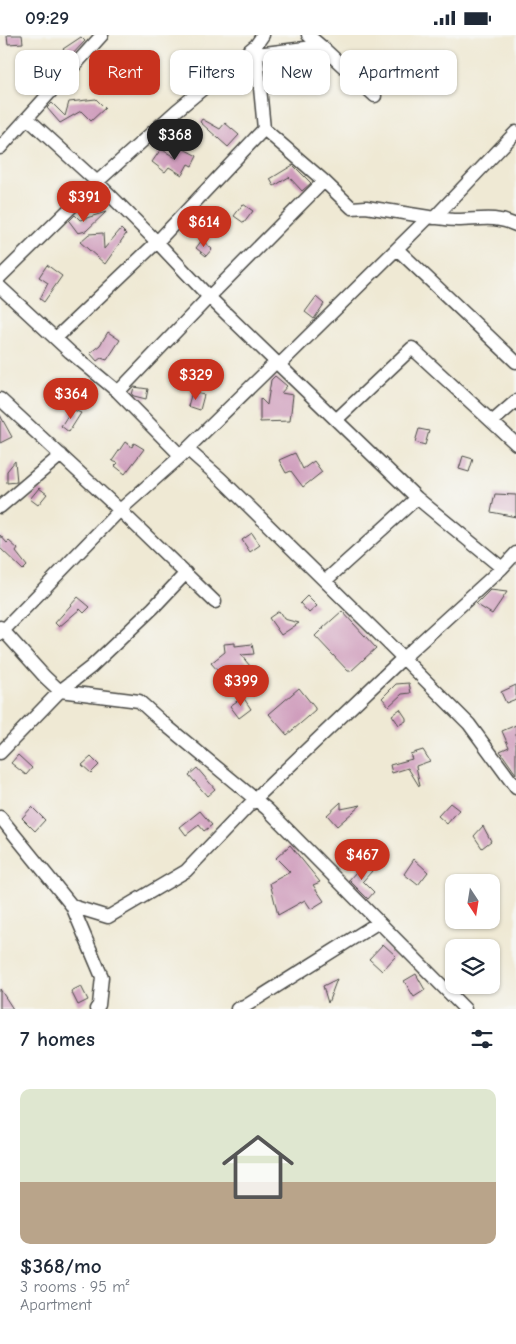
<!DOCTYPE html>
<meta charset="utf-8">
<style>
body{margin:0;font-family:"Comic Neue",sans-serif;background:#f2f2f3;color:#1f2937;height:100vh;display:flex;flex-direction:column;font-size:19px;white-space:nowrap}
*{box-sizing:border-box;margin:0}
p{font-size:16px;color:#747a83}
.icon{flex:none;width:28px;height:28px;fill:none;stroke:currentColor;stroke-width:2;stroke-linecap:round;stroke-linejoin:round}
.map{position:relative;height:974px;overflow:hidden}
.details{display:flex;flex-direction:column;background:#fff;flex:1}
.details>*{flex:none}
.top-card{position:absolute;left:15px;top:15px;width:486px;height:45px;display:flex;gap:10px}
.needle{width:32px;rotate:168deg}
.controls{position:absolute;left:445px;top:839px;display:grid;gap:10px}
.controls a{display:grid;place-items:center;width:55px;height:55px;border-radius:10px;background:#fff;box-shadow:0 1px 4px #0004;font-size:25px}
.price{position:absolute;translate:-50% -42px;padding:0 11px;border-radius:18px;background:#c8321e;color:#fff;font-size:16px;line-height:32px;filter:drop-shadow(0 1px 2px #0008)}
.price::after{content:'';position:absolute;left:50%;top:30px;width:15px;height:11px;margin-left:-8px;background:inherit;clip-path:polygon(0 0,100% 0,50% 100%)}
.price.selected{background:#222;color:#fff}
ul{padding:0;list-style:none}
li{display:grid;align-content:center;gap:10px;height:265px;padding:0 20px}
li span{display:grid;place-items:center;height:155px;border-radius:10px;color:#555}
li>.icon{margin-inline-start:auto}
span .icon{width:90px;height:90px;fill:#fffc;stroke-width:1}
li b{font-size:21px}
h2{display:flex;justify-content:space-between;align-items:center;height:60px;padding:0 20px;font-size:21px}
.pill{padding:0 18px;border-radius:10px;background:#fff;box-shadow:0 1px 4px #0004;font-size:18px;line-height:45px}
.pill.selected{background:#c8321e;color:#fff}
.status{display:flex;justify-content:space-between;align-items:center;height:35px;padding:0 25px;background:#fff;direction:ltr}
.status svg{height:14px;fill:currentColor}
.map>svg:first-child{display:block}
</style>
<div class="status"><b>09:29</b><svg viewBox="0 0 49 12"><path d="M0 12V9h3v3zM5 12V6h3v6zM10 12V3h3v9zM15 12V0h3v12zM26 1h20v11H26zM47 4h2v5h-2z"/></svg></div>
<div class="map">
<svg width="516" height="974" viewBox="0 0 516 974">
<rect width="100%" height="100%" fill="#f6f6f2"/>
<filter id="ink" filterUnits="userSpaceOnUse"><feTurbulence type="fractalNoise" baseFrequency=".02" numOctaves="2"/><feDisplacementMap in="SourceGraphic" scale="10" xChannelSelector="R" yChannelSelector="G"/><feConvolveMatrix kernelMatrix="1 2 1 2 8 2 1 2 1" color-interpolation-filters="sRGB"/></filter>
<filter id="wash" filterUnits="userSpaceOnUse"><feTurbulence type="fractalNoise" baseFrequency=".0096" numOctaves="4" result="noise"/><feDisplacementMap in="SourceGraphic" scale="20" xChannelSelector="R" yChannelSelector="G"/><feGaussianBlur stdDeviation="1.12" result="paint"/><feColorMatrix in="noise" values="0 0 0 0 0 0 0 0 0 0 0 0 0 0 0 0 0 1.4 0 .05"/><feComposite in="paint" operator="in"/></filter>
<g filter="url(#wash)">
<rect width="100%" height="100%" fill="#efe9d4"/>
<g id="blocks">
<path fill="#cf9cbc" d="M 7,0 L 22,0 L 23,8 L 8,9 Z
M 81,2 L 85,6 L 69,23 L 63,14 Z
M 30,37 L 45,43 L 37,54 L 26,47 Z
M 96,64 L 105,73 L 91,86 L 81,76 L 60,88 L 47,73 L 52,68 L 65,81 L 69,67 Z
M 202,84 L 220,94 L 225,88 L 239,100 L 228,112 L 200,87 Z
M 182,113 L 197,121 L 192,131 L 188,129 L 182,140 L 169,132 L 165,137 L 152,127 L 161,114 L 176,123 Z
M 293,130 L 311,148 L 302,156 L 289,142 L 274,151 L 270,144 Z
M 243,169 L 253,176 L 244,188 L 234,181 Z
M 106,177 L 86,196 L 78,198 L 69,186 L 75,180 L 80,185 Z
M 121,194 L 126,199 L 105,229 L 80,207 L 89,199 L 103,198 L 104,214 Z
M 202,205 L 212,214 L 206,221 L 196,213 Z
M 47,230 L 62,241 L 44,267 L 40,264 L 48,248 L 39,242 Z
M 316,262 L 324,269 L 314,284 L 305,277 Z
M 108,297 L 120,305 L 107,325 L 101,323 L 97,326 L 90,318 L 100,310 Z
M 275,341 L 287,351 L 281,358 L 293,360 L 290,386 L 260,387 L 260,363 L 267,370 L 271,345 Z
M 134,352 L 148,354 L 146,364 L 134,361 L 132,360 Z
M 192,357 L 204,360 L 200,375 L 188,371 Z
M 72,374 L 81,378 L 69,397 L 61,391 Z
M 0,380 L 12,402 L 0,408 Z
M 419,394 L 429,396 L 425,410 L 415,407 Z
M 125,407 L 132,412 L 134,408 L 144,414 L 125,439 L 115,431 L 118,428 L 112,426 Z
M 295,418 L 303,434 L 314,426 L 322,437 L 303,452 L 291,436 L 286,438 L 279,425 Z
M 463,421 L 473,424 L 469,437 L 459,434 Z
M 15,426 L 17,447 L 7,448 L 7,436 Z
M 39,453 L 47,459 L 38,470 L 30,464 Z
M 495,459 L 516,460 L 516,482 L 491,477 Z
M 252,498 L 260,510 L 250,517 L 242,505 Z
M 0,500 L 7,508 L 9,506 L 18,514 L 16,517 L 27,531 L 23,535 L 0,513 Z
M 490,555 L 507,557 L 492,579 L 476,569 Z
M 307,561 L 317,571 L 309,578 L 300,568 Z
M 78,562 L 90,572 L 84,578 L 80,574 L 59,592 L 55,588 Z
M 279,576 L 284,584 L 299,588 L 281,600 L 269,583 Z
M 342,576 L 376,613 L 351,636 L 348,636 L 315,601 L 322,594 L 324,594 L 323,593 Z
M 235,608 L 235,611 L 252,609 L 254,619 L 241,620 L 250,631 L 238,640 L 241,643 L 231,651 L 211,628 L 225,617 L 224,609 Z
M 409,648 L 411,658 L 402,659 L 389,671 L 382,663 L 396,649 Z
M 516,650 L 516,664 L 506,668 L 501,657 Z
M 299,653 L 315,673 L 315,676 L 287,700 L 269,679 Z
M 243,662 L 251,674 L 239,683 L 230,671 Z
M 400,674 L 406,683 L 406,686 L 399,690 L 392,680 Z
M 516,690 L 516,739 L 500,716 L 509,712 L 502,696 Z
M 423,715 L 430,726 L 416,731 L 420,751 L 419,751 L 408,733 L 392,738 L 390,730 L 412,724 L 410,719 Z
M 18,720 L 32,733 L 26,740 L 11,728 Z
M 91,722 L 99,730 L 91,738 L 82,730 Z
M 197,733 L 215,754 L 207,761 L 189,740 Z
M 341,767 L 341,774 L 361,770 L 337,791 L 327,780 Z
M 450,768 L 459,775 L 447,789 L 438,781 Z
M 32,772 L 45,785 L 35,796 L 22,783 Z
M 200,776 L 212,790 L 204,796 L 199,790 L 186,800 L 180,792 Z
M 483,791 L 491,806 L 482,813 L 474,801 Z
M 290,810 L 320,847 L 313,850 L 324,866 L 311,874 L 305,865 L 278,880 L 270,848 L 290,837 L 276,823 Z
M 414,824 L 428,837 L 418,850 L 404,839 Z
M 363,829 L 372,836 L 363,846 L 374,857 L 368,864 L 349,845 Z
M 383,909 L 396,921 L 382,936 L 369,924 Z
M 416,939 L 425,955 L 414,962 L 404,946 Z
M 337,944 L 328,968 L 323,951 Z
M 81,951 L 88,965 L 78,970 L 71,956 Z
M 0,954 L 13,974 L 0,974 Z"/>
</g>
</g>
<g filter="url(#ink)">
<use href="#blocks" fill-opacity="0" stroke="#484844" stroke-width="1"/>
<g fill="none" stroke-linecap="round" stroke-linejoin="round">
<defs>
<path id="minor" d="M 308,0 L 321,11
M 256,11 L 264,94
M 257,19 L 321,11 L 375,61
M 0,113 L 102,0
M 434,183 L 516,97
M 397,214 L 516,327
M 0,242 L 97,147 L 27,83
M 0,252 L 70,317 L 118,357 L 181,421 L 187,414 L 221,444 L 389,609 L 469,689 L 516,753
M 56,303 L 157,207 L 97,147 L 176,76 L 256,10 L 263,0
M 276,327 L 417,463 L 325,546
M 279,330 L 429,182 C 438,183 448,185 457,185 C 481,185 493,180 516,190
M 118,357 L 209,262 L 157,207 L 264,94 L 324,146
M 0,364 L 124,479 L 215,567
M 336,385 L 412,313 L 516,409
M 492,387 L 516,366
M 187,414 L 276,327 L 209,262 L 324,146 L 352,173 L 366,172 L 429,182
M 417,463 L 502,533
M 0,472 L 61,420
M 0,592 L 45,642 L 60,656 L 139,666 L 168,692 L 267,774 L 465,974
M 0,599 L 120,475 L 181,421
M 0,718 L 60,656 L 91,632 L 153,573 L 186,538
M 0,782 L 72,871
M 96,974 L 99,970 L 102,942 L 72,871 L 108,882 L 186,836 L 255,764 L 403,623 L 502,533 L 516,518
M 237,974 L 244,972 L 379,887"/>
</defs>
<use href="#minor" stroke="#484844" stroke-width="15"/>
<use href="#minor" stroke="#fff" stroke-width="12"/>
</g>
</g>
</svg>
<div class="controls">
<a><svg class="needle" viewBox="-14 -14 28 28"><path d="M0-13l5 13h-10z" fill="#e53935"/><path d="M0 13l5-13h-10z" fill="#747a83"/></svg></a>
<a><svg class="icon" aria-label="layers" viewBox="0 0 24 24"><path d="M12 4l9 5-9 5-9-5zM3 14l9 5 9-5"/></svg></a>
</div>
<b class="price selected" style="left:175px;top:126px">$368</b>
<b class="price" style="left:84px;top:188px">$391</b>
<b class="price" style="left:204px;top:213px">$614</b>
<b class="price" style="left:196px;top:366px">$329</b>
<b class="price" style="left:71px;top:385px">$364</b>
<b class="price" style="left:241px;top:672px">$399</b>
<b class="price" style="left:362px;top:846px">$467</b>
<div class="top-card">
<a class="pill">Buy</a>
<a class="pill selected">Rent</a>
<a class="pill">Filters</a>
<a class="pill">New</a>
<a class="pill">Apartment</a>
</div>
</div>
<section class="details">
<h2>7 homes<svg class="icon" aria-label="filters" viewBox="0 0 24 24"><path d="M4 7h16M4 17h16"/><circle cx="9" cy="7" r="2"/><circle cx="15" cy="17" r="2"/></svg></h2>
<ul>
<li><span style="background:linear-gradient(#dfe7d0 60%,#b9a48a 0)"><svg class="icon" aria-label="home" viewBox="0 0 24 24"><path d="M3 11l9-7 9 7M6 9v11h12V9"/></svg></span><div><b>$368/mo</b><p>3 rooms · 95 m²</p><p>Apartment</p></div></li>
</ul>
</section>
